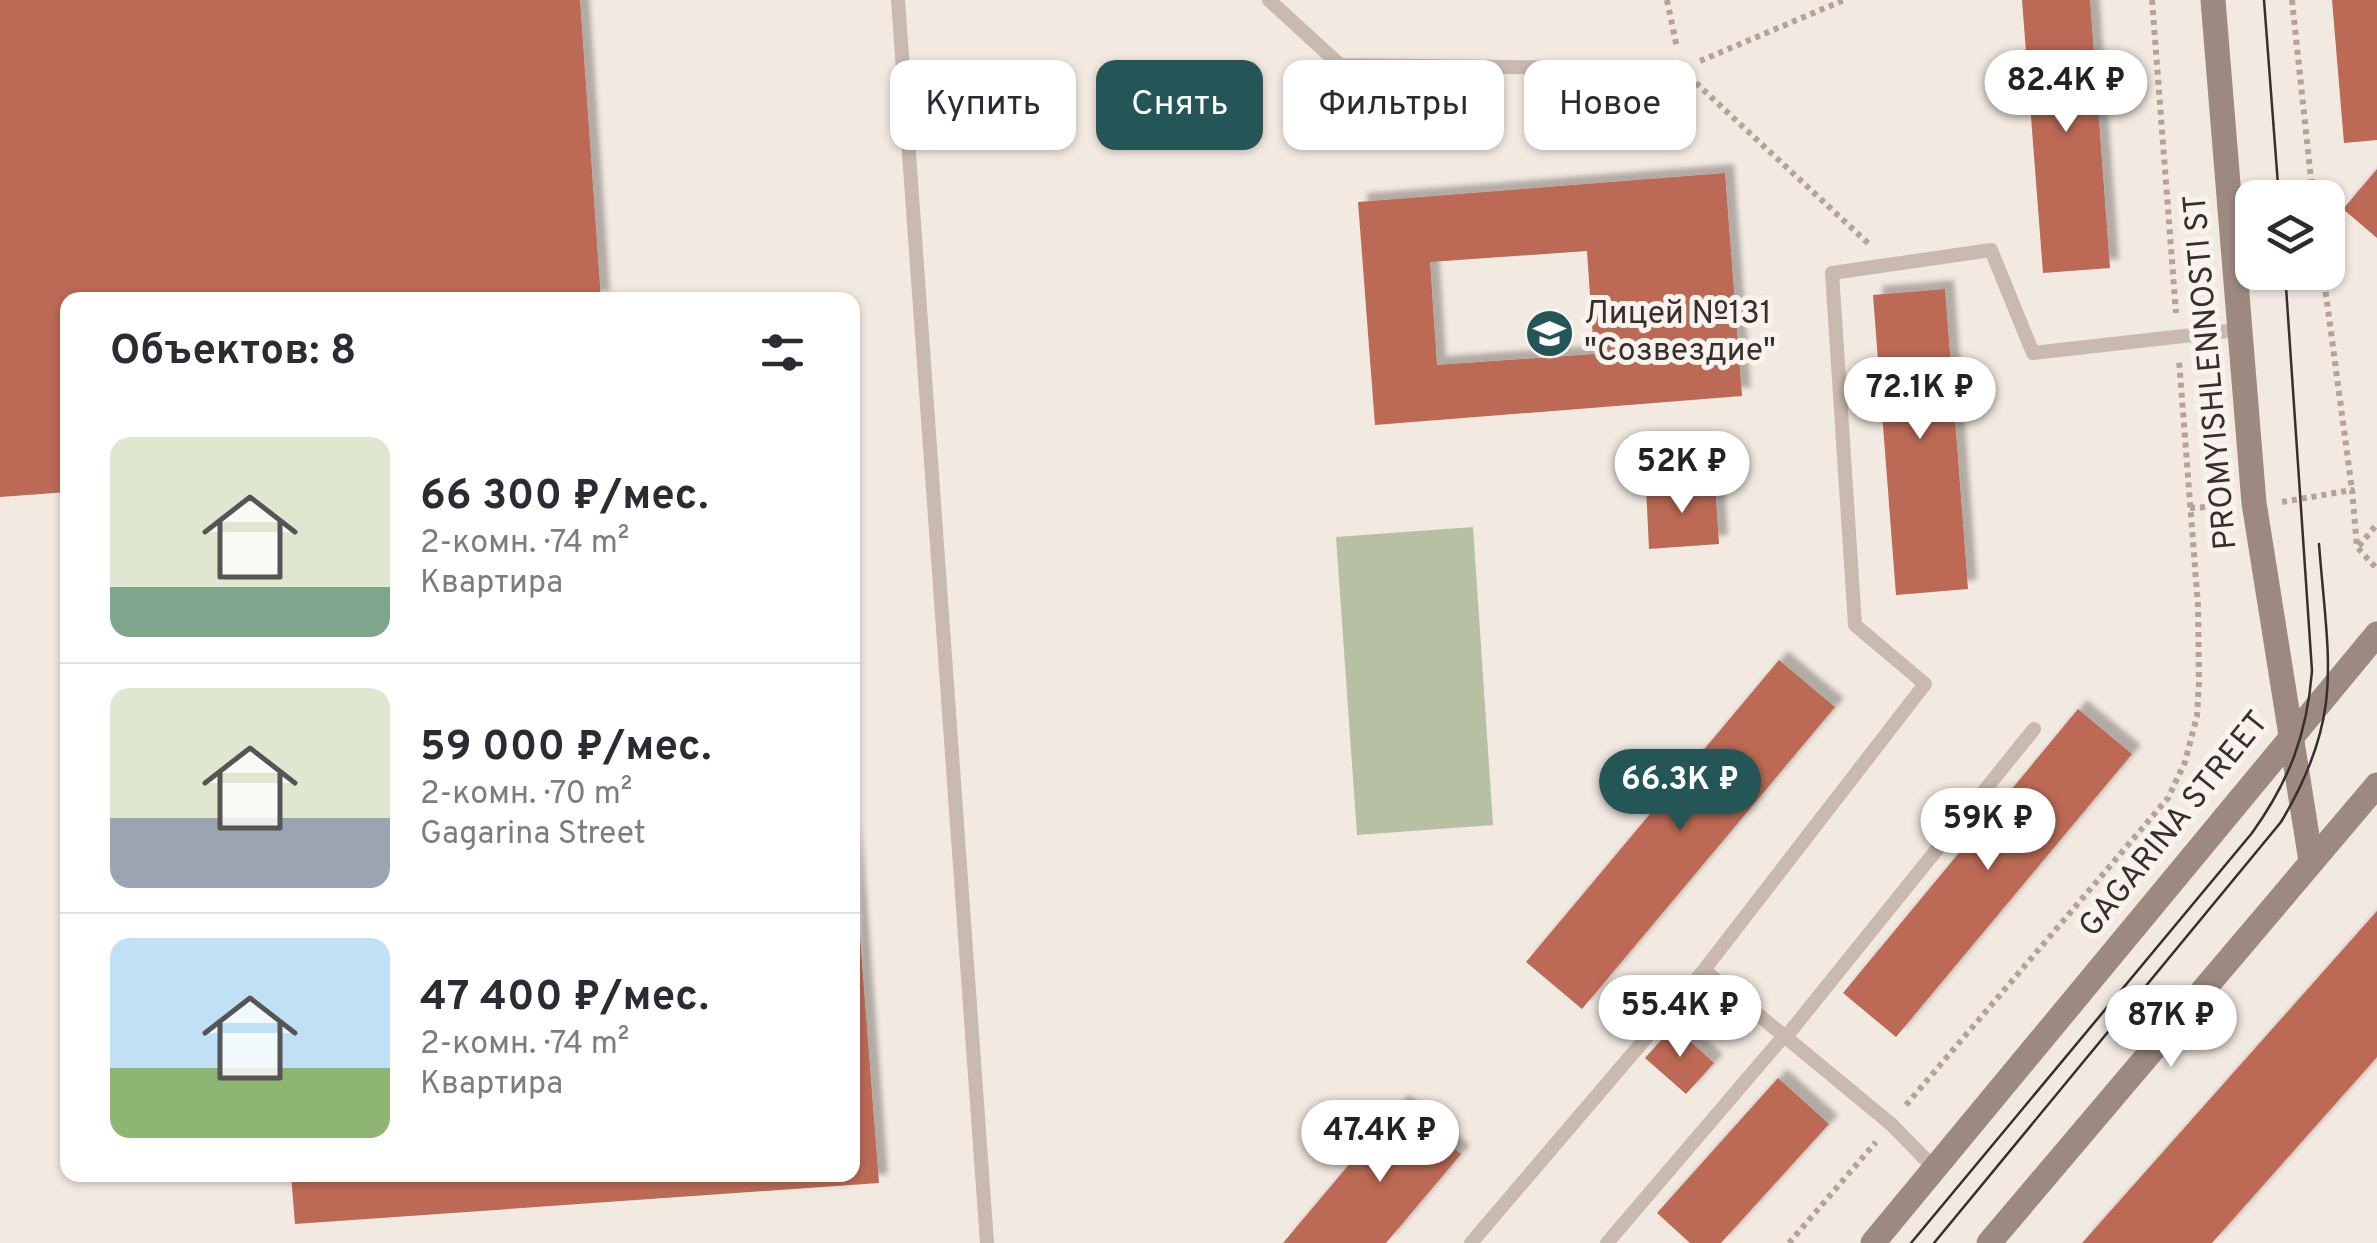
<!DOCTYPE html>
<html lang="ru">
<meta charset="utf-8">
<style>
body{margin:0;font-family:Overpass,sans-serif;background:#f7f7f7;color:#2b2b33;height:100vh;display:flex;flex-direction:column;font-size:38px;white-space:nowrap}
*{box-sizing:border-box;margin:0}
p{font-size:32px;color:#7c7c81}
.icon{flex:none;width:55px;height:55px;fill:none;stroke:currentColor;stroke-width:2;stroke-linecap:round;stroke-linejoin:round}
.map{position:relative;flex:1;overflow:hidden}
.drawer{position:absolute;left:60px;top:292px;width:800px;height:890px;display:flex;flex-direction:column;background:#fff;border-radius:20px;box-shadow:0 2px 8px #0004}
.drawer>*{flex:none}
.hud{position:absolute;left:890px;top:60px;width:950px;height:90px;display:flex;gap:20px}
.tools{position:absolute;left:2235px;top:180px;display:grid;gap:20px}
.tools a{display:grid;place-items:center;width:110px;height:110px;border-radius:20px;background:#fff;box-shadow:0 2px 8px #0004;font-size:50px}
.price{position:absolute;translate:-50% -85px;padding:0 22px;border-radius:35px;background:#fff;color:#222;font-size:32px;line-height:65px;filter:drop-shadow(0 2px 5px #0008)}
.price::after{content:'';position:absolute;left:50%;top:60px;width:30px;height:22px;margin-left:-15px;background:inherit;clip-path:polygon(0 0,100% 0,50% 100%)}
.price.on{background:#245657;color:#fff}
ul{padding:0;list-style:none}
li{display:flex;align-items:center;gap:30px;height:250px;padding:0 50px}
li+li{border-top:2px solid #e1e1e2}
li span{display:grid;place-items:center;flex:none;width:280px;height:200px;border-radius:20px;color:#555}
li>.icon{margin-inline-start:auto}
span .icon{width:120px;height:120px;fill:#fffc;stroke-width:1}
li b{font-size:42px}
h2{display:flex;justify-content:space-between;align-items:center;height:120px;padding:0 50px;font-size:42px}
.pill{padding:0 35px;border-radius:20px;background:#fff;box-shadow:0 2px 8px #0004;font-size:35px;line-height:90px}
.pill.on{background:#245657;color:#fff}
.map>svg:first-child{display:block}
</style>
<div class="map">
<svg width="2377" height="1243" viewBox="0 0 2377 1243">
<defs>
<filter id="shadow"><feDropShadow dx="9" dy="-9" stdDeviation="2.5" flood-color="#0004"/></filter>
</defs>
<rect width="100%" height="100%" fill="#f2e9e1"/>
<path fill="#b7c0a2" d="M 1473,527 L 1493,825 L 1357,835 L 1336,537 Z"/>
<path fill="#bc6a55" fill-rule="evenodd" filter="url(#shadow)" d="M 0,0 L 580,0 L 601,300 L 68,300 L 68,492 L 0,497 Z
M 2022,0 L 2090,0 L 2110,268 L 2043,273 Z
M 2332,0 L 2377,0 L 2377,140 L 2344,143 Z
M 2377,169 L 2377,238 L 2343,209 Z
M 1725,173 L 1742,396 L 1375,425 L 1358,202 ZM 1587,251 L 1594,354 L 1437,365 L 1430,262 Z
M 1945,289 L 1968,589 L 1896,595 L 1873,295 Z
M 1715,483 L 1719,544 L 1649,549 L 1646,487 Z
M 1779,660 L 1835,707 L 1582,1009 L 1526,962 Z
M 2078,709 L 2132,754 L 1896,1037 L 1843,993 Z
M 852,833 L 879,1183 L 295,1224 L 291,1175 L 852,1175 Z
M 2377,911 L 2377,1057 L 2212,1243 L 2082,1243 Z
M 1674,1026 L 1714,1063 L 1686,1094 L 1645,1058 Z
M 1778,1078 L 1829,1124 L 1721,1243 L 1690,1243 L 1657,1213 Z
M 1400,1104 L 1461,1154 L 1386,1243 L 1283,1243 Z"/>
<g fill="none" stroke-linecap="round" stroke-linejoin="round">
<path stroke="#b5a398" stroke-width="6" stroke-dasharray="5 5" stroke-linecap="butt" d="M 1667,0 L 1677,48
M 2152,0 L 2176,313
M 2292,0 L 2313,198
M 1700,61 L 1844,0
M 1696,83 L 1870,245
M 2323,272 L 2352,490
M 2282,502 L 2352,490 L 2357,547 L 2377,569
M 2190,508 L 2224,506
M 2359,546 L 2377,524
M 1906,1105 L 2168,798 L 2185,762 L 2197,716 L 2199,682 L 2198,606 L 2179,360
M 1789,1243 L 1876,1142"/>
<path stroke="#c9b9ae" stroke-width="14" d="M 898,0 L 987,1243
M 1269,0 L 1340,65 L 1681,69
M 1704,970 L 1891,1124 L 1935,1169
M 1785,1038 L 2034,729
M 1471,1243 L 1704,970 L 1925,684 L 1855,625 L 1832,273 L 1991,250 L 2033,353 L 2237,330
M 1607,1243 L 1783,1037"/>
<path stroke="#9d897f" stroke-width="25" d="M 2213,0 L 2254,503 L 2311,861
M 1873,1243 L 2377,634
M 1989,1243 L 2377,785"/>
<path stroke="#382f2c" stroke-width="2.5" d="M 2264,0 L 2279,198
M 1911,1243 L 2252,833 C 2289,781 2307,735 2312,671 L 2285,272
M 1934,1243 L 2281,822 C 2345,715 2328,662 2319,544"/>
</g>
<defs>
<symbol id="school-disc" viewBox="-11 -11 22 22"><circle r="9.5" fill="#245657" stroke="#f9f3ee"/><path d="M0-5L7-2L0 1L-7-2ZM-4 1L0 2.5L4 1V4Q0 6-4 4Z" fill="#fff"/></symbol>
</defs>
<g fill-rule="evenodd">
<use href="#school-disc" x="1522" y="306" width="55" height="55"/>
</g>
<g text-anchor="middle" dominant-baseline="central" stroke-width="10" stroke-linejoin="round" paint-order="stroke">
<g font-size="32" fill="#382f2c" stroke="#f9f3ee" text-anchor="start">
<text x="1584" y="315">Лицей №131<tspan x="1584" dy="37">"Созвездие"</tspan></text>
</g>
<g font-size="32" fill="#382f2c" stroke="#f9f3ee">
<text transform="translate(2212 372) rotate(-95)">PROMYISHLENNOSTI ST</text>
<text transform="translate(2175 825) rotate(-51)">GAGARINA STREET</text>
</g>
</g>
</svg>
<div class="tools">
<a><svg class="icon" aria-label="layers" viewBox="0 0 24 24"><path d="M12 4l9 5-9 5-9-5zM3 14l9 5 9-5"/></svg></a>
</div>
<b class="price" style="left:2066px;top:135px">82.4K ₽</b>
<b class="price" style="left:1920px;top:442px">72.1K ₽</b>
<b class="price" style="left:1682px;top:516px">52K ₽</b>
<b class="price on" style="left:1680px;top:834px">66.3K ₽</b>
<b class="price" style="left:1988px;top:873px">59K ₽</b>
<b class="price" style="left:1680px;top:1060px">55.4K ₽</b>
<b class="price" style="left:2171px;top:1070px">87K ₽</b>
<b class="price" style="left:1380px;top:1185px">47.4K ₽</b>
<div class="hud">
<a class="pill">Купить</a>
<a class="pill on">Снять</a>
<a class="pill">Фильтры</a>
<a class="pill">Новое</a>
</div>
<section class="drawer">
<h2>Объектов: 8<svg class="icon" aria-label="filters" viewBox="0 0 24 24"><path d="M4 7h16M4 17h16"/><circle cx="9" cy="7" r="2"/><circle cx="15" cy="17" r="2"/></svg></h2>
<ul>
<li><span style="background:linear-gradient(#dfe7d0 75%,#7fa58c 0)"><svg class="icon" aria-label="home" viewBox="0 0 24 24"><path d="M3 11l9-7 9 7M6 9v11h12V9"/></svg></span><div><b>66 300 ₽/мес.</b><p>2-комн. · 74 m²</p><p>Квартира</p></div></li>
<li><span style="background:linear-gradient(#dfe7d0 65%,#9aa5b1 0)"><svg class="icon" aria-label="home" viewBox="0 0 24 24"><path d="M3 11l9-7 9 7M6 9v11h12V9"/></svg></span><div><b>59 000 ₽/мес.</b><p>2-комн. · 70 m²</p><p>Gagarina Street</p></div></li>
<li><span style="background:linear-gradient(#bfe0f5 65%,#8fb573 0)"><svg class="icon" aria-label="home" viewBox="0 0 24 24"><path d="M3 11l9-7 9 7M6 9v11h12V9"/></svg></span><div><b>47 400 ₽/мес.</b><p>2-комн. · 74 m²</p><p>Квартира</p></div></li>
</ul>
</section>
</div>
